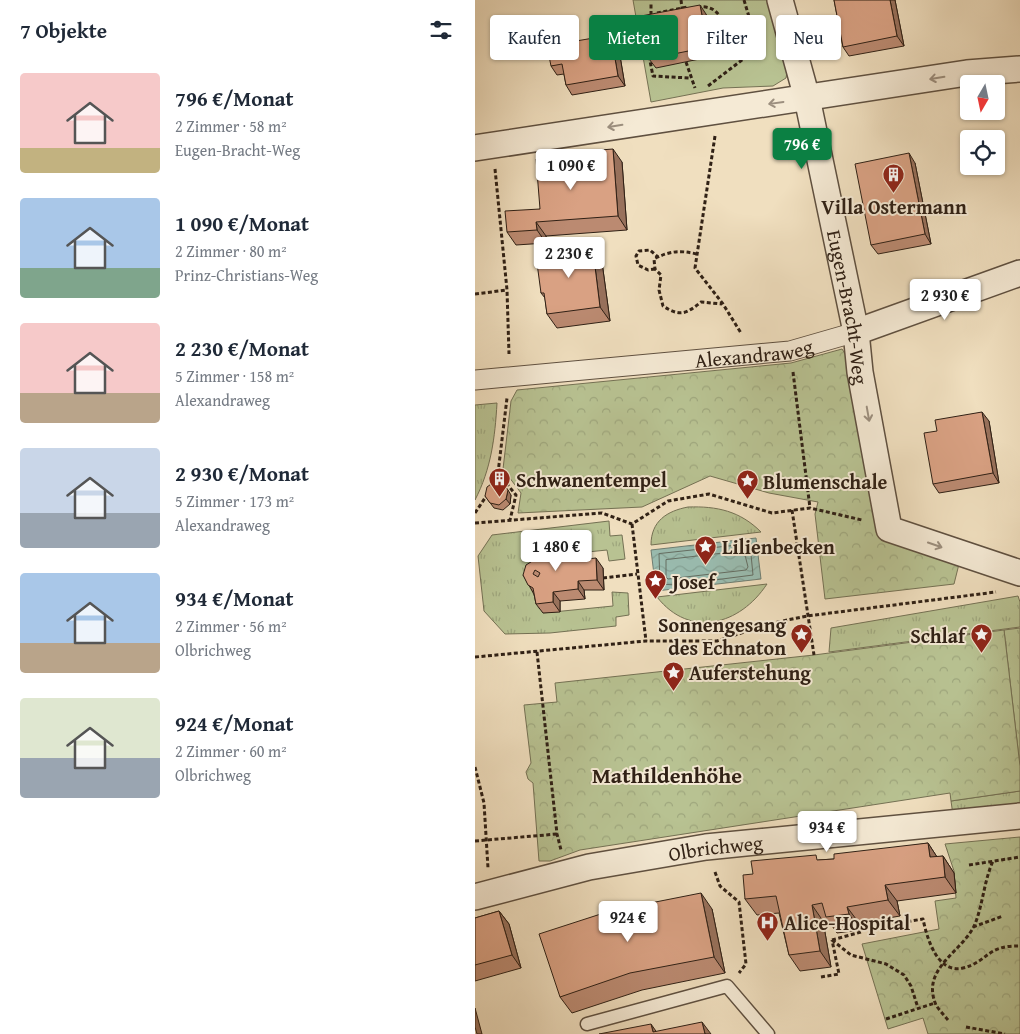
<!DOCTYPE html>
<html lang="de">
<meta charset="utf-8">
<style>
body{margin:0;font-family:"Gentium Book Plus",serif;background:#f2f2f3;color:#1f2937;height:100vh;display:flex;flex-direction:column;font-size:19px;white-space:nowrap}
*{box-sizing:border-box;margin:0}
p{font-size:16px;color:#747a83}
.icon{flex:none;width:28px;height:28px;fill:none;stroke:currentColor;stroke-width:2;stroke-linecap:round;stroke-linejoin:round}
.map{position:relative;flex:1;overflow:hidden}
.panel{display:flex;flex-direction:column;background:#fff;width:475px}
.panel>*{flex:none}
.top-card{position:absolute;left:15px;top:15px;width:455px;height:45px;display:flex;gap:10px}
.needle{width:32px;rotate:189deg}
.fabs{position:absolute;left:485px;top:75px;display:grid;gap:10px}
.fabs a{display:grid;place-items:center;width:45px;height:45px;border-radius:5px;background:#fff;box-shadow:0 1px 4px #0004;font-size:25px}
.price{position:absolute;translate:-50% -42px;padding:0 11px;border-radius:5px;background:#fff;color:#222;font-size:16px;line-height:32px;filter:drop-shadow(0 1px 2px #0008)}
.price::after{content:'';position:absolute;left:50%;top:30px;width:15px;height:11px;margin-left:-8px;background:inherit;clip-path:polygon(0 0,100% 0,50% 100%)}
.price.on{background:#0b8043;color:#fff}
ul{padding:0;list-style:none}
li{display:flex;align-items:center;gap:15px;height:125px;padding:0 20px}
li span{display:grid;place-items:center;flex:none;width:140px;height:100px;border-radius:5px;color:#555}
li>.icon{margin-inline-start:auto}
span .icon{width:60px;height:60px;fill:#fffc;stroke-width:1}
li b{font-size:21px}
h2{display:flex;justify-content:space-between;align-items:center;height:60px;padding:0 20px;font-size:21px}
.tag{padding:0 18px;border-radius:5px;background:#fff;box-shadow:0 1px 4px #0004;font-size:18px;line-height:45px}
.tag.on{background:#0b8043;color:#fff}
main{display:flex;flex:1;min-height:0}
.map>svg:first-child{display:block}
</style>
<main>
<section class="panel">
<h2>7 Objekte<svg class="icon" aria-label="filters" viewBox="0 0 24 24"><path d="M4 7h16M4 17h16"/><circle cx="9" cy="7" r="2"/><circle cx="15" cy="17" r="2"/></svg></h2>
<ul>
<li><span style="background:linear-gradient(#f6c9c9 75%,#c2b280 0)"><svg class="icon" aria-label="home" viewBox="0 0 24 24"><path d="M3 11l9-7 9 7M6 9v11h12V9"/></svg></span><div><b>796 €/Monat</b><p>2 Zimmer · 58 m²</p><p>Eugen-Bracht-Weg</p></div></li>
<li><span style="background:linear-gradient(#a9c7e8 70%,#7fa58c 0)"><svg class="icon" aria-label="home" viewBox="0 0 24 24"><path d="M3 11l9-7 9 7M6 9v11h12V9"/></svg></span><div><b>1 090 €/Monat</b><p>2 Zimmer · 80 m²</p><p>Prinz-Christians-Weg</p></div></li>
<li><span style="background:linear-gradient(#f6c9c9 70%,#b9a48a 0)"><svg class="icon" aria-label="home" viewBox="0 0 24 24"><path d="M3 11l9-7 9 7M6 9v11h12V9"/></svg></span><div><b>2 230 €/Monat</b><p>5 Zimmer · 158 m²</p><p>Alexandraweg</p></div></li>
<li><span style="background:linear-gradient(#c9d6e8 65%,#9aa5b1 0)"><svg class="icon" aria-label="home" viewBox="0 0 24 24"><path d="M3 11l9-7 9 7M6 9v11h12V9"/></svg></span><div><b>2 930 €/Monat</b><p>5 Zimmer · 173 m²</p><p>Alexandraweg</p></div></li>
<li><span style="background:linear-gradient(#a9c7e8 70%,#b9a48a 0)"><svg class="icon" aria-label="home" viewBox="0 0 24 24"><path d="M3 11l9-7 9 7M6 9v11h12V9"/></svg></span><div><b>934 €/Monat</b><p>2 Zimmer · 56 m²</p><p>Olbrichweg</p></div></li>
<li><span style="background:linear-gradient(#dfe7d0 60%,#9aa5b1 0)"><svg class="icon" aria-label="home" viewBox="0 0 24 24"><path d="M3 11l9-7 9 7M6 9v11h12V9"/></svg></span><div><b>924 €/Monat</b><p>2 Zimmer · 60 m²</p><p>Olbrichweg</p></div></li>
</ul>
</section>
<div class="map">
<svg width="545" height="1034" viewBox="0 0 545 1034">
<defs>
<pattern id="grass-tufts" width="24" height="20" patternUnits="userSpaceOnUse" patternTransform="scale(1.25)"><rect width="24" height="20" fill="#b8c292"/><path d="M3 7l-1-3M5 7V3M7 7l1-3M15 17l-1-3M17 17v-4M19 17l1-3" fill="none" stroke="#9ea67d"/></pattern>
<pattern id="park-crowns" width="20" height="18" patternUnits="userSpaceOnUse" patternTransform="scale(1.25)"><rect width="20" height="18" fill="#b8c292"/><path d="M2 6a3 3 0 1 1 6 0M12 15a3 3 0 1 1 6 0" fill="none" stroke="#9ea67d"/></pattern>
<pattern id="water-waves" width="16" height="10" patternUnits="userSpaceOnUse" patternTransform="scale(1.25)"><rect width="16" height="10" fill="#9abdb1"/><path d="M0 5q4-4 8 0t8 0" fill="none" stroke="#85a297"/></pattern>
</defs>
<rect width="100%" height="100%" fill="#f0dfbf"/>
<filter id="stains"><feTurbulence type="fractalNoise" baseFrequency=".004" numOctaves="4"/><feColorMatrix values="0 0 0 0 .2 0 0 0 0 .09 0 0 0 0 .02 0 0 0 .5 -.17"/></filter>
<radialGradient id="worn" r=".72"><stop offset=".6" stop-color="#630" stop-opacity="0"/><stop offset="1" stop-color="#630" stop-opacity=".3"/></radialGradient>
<path fill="url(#grass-tufts)" stroke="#747154" d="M 22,403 C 20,438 16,469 0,500 L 0,405 Z
M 213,507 C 242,506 265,511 286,532 L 176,545 C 176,521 192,511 213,507 Z
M 134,521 L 135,536 L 147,535 L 150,559 L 134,561 L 132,550 L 83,555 L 82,544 L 63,546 L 65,570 L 57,574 L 54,585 L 68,613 L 138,606 L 137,592 L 153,593 L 154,615 L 141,617 L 141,626 L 75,633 L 30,634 L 9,611 L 3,556 L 17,535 Z
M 292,584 C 265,625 215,639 182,597 Z
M 543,596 L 545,602 L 545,627 L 354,652 L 356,628 Z
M 545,628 L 545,766 L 529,630 Z
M 545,791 L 545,806 L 478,815 L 476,801 Z"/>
<path fill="url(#park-crowns)" stroke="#747154" d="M 367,349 L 379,367 L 407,538 L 484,564 L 479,584 L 350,599 L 340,514 L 343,502 L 294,493 L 235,476 L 167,507 L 43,513 L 46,493 L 28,469 L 36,401 L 42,390 L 316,363 Z
M 529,630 L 545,766 L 545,791 L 476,801 L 475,793 L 105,850 L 75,861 L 64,861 L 58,783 L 53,779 L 51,772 L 56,763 L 49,705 L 82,702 L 80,683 L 339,655 Z
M 545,837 L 545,1034 L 453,1034 L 448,1018 L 413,1029 L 387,944 L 464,929 L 460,901 L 481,898 L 479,871 L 470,844 Z"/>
<path fill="#b8c292" stroke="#747154" d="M 158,0 L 294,0 L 313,66 L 311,78 L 298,86 L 248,88 L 176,102 Z"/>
<path fill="url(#water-waves)" stroke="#6f7e73" d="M 281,538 L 286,579 L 181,591 L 176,550 Z"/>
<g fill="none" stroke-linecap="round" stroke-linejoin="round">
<path stroke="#646e63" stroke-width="1" d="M 275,544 L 278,575 L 201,585 L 185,584 L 184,554 Z
M 269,551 L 273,567 L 271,570 L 193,579 L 191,577 L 191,560 Z"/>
<defs>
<path id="service" d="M 112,1024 L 252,986 L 293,1034"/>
<g id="pedestrian">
<path id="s1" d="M 0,380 L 315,351 L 381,332"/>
</g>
<g id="minor">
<path id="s2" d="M 305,0 L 332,98 L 381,332 L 385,372 L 414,529 L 545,573"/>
<path d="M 0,148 L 492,73 L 545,69"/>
<path d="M 381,332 L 545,273"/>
<path id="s3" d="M 0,897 L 114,867 L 231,847 L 545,816"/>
</g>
</defs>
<use href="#service" stroke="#5f5040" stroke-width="15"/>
<use href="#pedestrian" stroke="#5f5040" stroke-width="21"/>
<use href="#minor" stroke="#5f5040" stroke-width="28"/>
<path stroke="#2f2015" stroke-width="3" stroke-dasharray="4 2.5" stroke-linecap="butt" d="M 206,0 L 207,8
M 269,0 L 283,47
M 222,7 C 244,5 243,18 256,29 C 265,36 275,41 284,47 L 233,86
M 182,13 L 213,7
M 176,15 L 176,3
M 170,23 L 168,26 L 171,43
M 174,56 L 178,76 L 214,78
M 211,62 L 220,88
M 240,136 L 220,268 L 248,304 L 266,333
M 20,169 L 32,290 L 34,354
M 222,254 C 205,250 194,251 179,259 L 180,269 L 186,275 L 184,290 L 188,306 C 205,317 211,314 226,302 L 247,304
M 180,269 L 173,270 L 163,265 L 161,256 L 164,251 L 175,250 L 183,257
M 0,294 L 32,290
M 318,372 L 335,508
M 23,473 L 41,495 L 35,520
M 17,485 L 23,473 L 32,398
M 317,510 L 339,655
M 0,513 L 12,495
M 0,523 L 127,513 L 157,524 L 193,501 L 234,494 L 297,513 L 335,508 L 387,520
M 157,524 L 171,641
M 128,578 L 162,574
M 62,652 L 82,834 L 86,850
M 0,657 L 171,641 L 242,641 L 293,624 L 332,616 L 521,592
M 0,767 L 9,803 L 13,868
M 0,841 L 82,834
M 494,865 L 545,857
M 240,872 L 245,886 L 264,902 L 271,964 L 264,973
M 498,927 L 528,916
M 357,940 L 386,932 L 393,928 L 448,919 C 452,938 462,974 488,968 C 513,962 511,945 545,946
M 357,940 L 376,955 L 411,964 L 429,975 L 436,986 L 443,1008
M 346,977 L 364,974 L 357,940
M 411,1019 L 460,1003
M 473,1020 C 469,1015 464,1010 461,1005 C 445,968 488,952 500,924 C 508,904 509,881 518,861
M 491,1027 L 530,1034"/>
<use href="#service" stroke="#f5ead5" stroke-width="12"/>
<use href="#pedestrian" stroke="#f5ead5" stroke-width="19"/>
<use href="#minor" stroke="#f5ead5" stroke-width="25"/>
</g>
<path fill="#bb8a71" stroke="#2f2015" d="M 359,0 L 420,0 L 429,46 L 374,56 L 368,47 Z
M 231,14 L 239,56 L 181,68 L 174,59 Z
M 143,44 L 150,86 L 97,95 L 91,85 L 89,74 L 82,75 L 76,66 Z
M 147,162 L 152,230 L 71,236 L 71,243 L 41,245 L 32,232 L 65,209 Z
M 440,163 L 456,244 L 403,254 L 396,245 Z
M 126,255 L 135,321 L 82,328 L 72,314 L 70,298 L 66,293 L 73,262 Z
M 514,421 L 524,483 L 464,493 L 458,484 Z
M 36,495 L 35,504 L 28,510 L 19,508 L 10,496 Z
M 81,551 L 81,553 L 106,559 L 128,568 L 129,590 L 109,590 L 110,599 L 85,601 L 85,612 L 68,613 L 61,604 L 59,594 L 48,575 Z
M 453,843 L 462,857 L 468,856 L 479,873 L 481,893 L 422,901 L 425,916 L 384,923 L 385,930 L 362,933 L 353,920 L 348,921 L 356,967 L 325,971 L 314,955 L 304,913 L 282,915 L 270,899 L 278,874 L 344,860 L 359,859 Z
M 237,909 L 250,973 L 167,990 L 97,1013 L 85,997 Z
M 24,911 L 34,924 L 46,968 L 0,981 L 0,918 Z"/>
<path fill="#98715c" stroke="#2f2015" d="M 415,0 L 420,0 L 429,46 L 422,36 Z
M 225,5 L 231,14 L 239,56 L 233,47 Z
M 136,35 L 143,44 L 150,86 L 143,76 Z
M 138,149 L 147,162 L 152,230 L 143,216 Z
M 434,153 L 440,163 L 456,244 L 450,234 Z
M 61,222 L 71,236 L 71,243 L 62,230 Z
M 117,242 L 126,255 L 135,321 L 125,307 Z
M 507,412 L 514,421 L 524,483 L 518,473 Z
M 33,490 L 36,495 L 35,504 L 31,499 Z
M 75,542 L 81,551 L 83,563 L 76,554 Z
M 100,552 L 107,561 L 102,560 Z
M 121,558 L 128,568 L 129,590 L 122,580 Z
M 103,581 L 109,590 L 110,599 L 103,589 Z
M 78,592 L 85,601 L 85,612 L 78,602 Z
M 453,843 L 464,860 L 455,857 Z
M 468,856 L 479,873 L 481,893 L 470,877 Z
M 410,885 L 422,901 L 425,916 L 413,900 Z
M 226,893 L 237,909 L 250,973 L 239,957 Z
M 337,905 L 348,921 L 356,967 L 345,951 Z
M 372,907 L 384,923 L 385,930 L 374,914 Z
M 24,911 L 34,924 L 46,968 L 37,955 Z
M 0,1008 L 7,1034 L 2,1034 L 0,1027 Z
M 227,1022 L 236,1034 L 230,1034 Z
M 176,1024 L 183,1034 L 178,1032 Z"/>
<path fill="#d9a183" stroke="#2f2015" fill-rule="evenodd" d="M 359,0 L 415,0 L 422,36 L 368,47 Z
M 225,5 L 233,47 L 174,59 L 166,16 Z
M 136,35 L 143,76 L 91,85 L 87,64 L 76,66 L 72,46 Z
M 138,149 L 143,216 L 61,222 L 62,230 L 32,232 L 30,211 L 65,209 L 61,159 L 112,155 L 112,151 Z
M 434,153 L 450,234 L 396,245 L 380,164 Z
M 117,242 L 125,307 L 72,314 L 69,293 L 66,293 L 62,263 L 73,262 L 71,248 Z
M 507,412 L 518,473 L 458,484 L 449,433 L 462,431 L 460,420 Z
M 19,482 L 28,483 L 33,490 L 31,499 L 24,505 L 15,503 L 10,496 L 12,487 Z
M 75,542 L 76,554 L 100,552 L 102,560 L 121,558 L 122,580 L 103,581 L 103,589 L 78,592 L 78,602 L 61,604 L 58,588 L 53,585 L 48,575 L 51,565 L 59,560 L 57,545 ZM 60,570 L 65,573 L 63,577 L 58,574 Z
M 453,843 L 455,857 L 468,856 L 470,877 L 410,885 L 413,900 L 372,907 L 374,914 L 351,917 L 347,903 L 337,905 L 345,951 L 314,955 L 301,896 L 270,899 L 268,875 L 278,874 L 276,861 L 341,855 L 342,860 L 359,859 L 359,854 Z
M 226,893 L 239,957 L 155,973 L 85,997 L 64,934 L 135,911 Z
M 24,911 L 37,955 L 0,965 L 0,918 Z
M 227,1022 L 230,1034 L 124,1034 L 176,1024 L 178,1032 Z"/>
<defs><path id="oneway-shaft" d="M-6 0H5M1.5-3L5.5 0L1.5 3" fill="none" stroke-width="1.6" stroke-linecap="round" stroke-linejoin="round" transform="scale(1.25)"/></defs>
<g stroke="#9c8f7f">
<use href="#oneway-shaft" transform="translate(462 78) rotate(171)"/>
<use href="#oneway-shaft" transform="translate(301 103) rotate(172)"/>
<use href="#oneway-shaft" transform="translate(140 126) rotate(171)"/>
<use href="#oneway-shaft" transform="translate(393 414) rotate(80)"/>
<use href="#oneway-shaft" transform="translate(460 545) rotate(19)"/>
</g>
<defs>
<symbol id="building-pin" viewBox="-11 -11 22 30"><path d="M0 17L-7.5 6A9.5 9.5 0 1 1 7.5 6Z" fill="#8f2418" stroke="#f5ead5"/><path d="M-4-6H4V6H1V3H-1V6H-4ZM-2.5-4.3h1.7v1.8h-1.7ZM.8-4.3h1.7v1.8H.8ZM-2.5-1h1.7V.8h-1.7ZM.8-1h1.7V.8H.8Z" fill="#fff"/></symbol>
<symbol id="sight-pin" viewBox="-11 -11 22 30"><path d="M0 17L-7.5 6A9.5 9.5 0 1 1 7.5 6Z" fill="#8f2418" stroke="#f5ead5"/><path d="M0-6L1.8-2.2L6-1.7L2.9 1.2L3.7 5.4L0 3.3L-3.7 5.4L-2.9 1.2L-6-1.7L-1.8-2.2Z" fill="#fff"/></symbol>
<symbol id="hospital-pin" viewBox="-11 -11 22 30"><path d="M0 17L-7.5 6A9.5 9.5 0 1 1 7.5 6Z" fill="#8f2418" stroke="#f5ead5"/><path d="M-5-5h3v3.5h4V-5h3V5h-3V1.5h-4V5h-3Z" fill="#fff"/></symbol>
</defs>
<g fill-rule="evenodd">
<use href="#building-pin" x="406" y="162" width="25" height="34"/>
<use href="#building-pin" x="12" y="466" width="25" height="34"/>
<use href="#sight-pin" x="260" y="468" width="25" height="34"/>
<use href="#sight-pin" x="218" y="534" width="25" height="34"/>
<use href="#sight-pin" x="168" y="568" width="25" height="34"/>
<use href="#sight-pin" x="314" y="622" width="25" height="34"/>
<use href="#sight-pin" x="494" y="622" width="25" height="34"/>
<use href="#sight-pin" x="186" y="660" width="25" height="34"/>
<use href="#hospital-pin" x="280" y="910" width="25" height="34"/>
</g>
<g text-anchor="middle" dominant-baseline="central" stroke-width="4" stroke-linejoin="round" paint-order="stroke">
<g font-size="20" font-weight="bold" fill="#2f2015" stroke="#f5ead5" text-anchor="start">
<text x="419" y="206" text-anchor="middle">Villa Ostermann</text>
<text x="41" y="479">Schwanentempel</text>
<text x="288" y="481">Blumenschale</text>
<text x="247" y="546">Lilienbecken</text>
<text x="197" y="581">Josef</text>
<text x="311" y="624" text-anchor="end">Sonnengesang<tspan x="311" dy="23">des Echnaton</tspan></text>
<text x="490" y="635" text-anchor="end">Schlaf</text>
<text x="214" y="672">Auferstehung</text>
<text x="309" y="922">Alice-Hospital</text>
</g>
<g font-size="20" fill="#2f2015" stroke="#f5ead5">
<text stroke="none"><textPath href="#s2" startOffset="315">Eugen-Bracht-Weg</textPath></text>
<text stroke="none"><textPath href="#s1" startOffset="280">Alexandraweg</textPath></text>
<text stroke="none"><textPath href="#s3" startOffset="246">Olbrichweg</textPath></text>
</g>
<g font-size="22" font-weight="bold" fill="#2f2015" stroke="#f5ead5">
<text x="192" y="775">Mathildenhöhe</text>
</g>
</g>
<rect width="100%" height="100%" filter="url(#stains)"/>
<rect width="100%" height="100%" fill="url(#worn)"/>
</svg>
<div class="fabs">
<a><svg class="needle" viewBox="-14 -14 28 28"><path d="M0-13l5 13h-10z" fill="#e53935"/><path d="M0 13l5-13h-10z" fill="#747a83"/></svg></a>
<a><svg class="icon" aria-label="locate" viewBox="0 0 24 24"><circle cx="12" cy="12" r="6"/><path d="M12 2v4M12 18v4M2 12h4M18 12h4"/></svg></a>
</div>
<b class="price on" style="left:327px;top:170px">796 €</b>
<b class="price" style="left:96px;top:191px">1 090 €</b>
<b class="price" style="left:94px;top:279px">2 230 €</b>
<b class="price" style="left:470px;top:321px">2 930 €</b>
<b class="price" style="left:81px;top:572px">1 480 €</b>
<b class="price" style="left:352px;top:853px">934 €</b>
<b class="price" style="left:153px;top:943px">924 €</b>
<div class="top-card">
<a class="tag">Kaufen</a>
<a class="tag on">Mieten</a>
<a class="tag">Filter</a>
<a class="tag">Neu</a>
</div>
</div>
</main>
